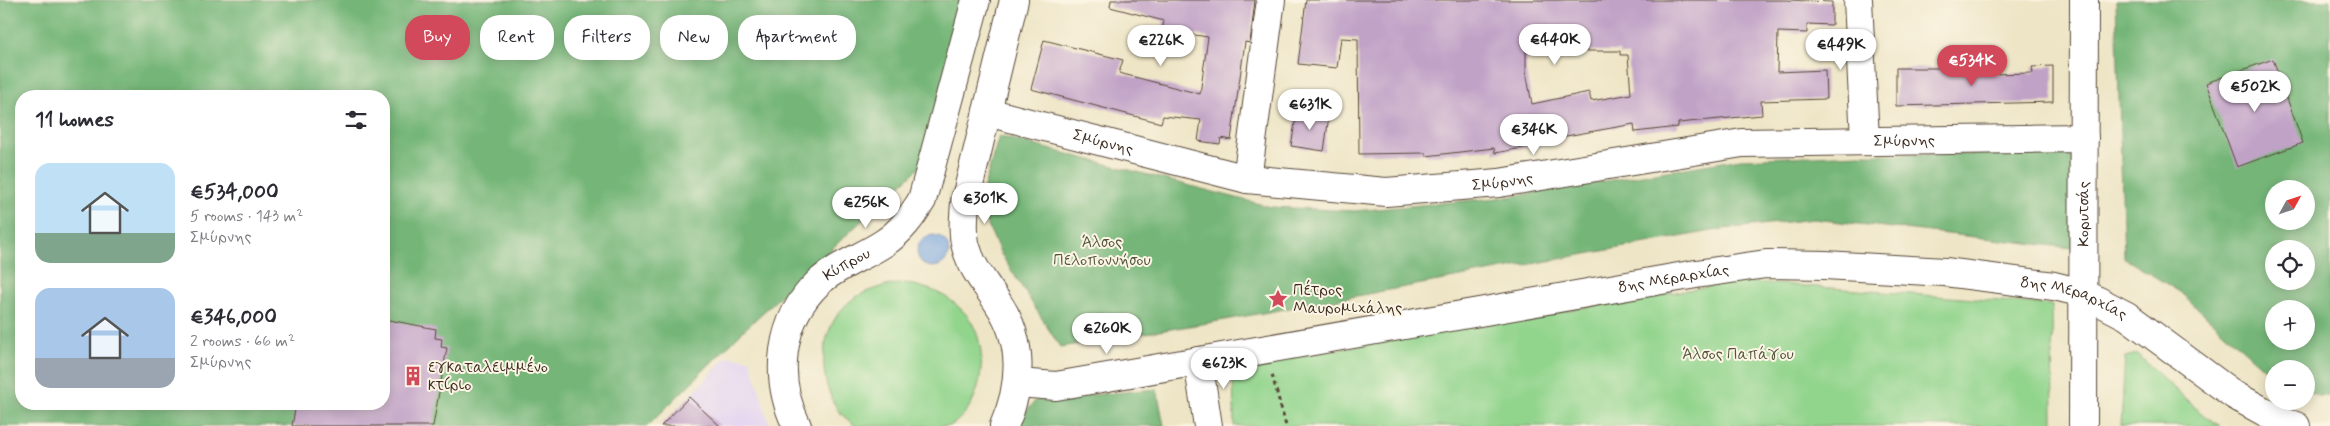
<!DOCTYPE html>
<meta charset="utf-8">
<style>
body{margin:0;font-family:Mynerve,sans-serif;background:#f7f7f7;color:#2b2b33;height:100vh;display:flex;flex-direction:column;font-size:19px;white-space:nowrap}
*{box-sizing:border-box;margin:0}
p{font-size:16px;color:#7c7c81}
.icon{flex:none;width:28px;height:28px;fill:none;stroke:currentColor;stroke-width:2;stroke-linecap:round;stroke-linejoin:round}
.map{position:relative;flex:1;overflow:hidden}
.details{position:absolute;left:15px;top:90px;width:375px;height:320px;display:flex;flex-direction:column;background:#fff;border-radius:20px;box-shadow:0 2px 12px #0003}
.details>*{flex:none}
.guide{position:absolute;left:405px;top:15px;width:475px;height:45px;display:flex;gap:10px}
.needle{width:32px;rotate:50deg}
.tools{position:absolute;left:2265px;top:180px;display:grid;gap:10px}
.tools a{display:grid;place-items:center;width:50px;height:50px;border-radius:50%;background:#fff;box-shadow:0 2px 12px #0003;font-size:25px}
.price{position:absolute;translate:-50% -42px;padding:0 11px;border-radius:18px;background:#fff;color:#222;font-size:16px;line-height:32px;filter:drop-shadow(0 1px 2px #0008)}
.price::after{content:'';position:absolute;left:50%;top:30px;width:15px;height:11px;margin-left:-8px;background:inherit;clip-path:polygon(0 0,100% 0,50% 100%)}
.price.current{background:#d1495b;color:#fff}
ul{padding:0;list-style:none}
li{display:flex;align-items:center;gap:15px;height:125px;padding:0 20px}
li span{display:grid;place-items:center;flex:none;width:140px;height:100px;border-radius:15px;color:#555}
li>.icon{margin-inline-start:auto}
span .icon{width:60px;height:60px;fill:#fffc;stroke-width:1}
li b{font-size:21px}
h2{display:flex;justify-content:space-between;align-items:center;height:60px;padding:0 20px;font-size:21px}
.tag{padding:0 18px;border-radius:20px;background:#fff;box-shadow:0 2px 12px #0003;font-size:18px;line-height:45px}
.tag.current{background:#d1495b;color:#fff}
.map>svg:first-child{display:block}
</style>
<div class="map">
<svg width="2330" height="426" viewBox="0 0 2330 426">
<rect width="100%" height="100%" fill="#fcf5e5"/>
<filter id="ink" filterUnits="userSpaceOnUse"><feTurbulence type="fractalNoise" baseFrequency=".02" numOctaves="2"/><feDisplacementMap in="SourceGraphic" scale="10" xChannelSelector="R" yChannelSelector="G"/><feConvolveMatrix kernelMatrix="1 2 1 2 8 2 1 2 1" color-interpolation-filters="sRGB"/></filter>
<filter id="wash" filterUnits="userSpaceOnUse"><feTurbulence type="fractalNoise" baseFrequency=".0096" numOctaves="4" result="noise"/><feDisplacementMap in="SourceGraphic" scale="20" xChannelSelector="R" yChannelSelector="G"/><feGaussianBlur stdDeviation="1.12" result="paint"/><feColorMatrix in="noise" values="0 0 0 0 0 0 0 0 0 0 0 0 0 0 0 0 0 1.4 0 .05"/><feComposite in="paint" operator="in"/></filter>
<g filter="url(#wash)">
<rect width="100%" height="100%" fill="#eee5c6"/>
<path fill="#e3d3f2" d="M 727,357 L 750,359 L 770,426 L 661,426 Z"/>
<path fill="#91d48c" stroke="#667f55" d="M 1741,281 L 2052,305 L 2053,426 L 1234,426 L 1233,367 Z
M 906,283 C 930,289 944,292 963,311 C 992,340 986,405 950,426 L 855,426 C 850,421 842,416 838,410 C 817,378 818,329 849,302 C 865,289 886,285 906,283 Z
M 2137,354 L 2200,412 L 2220,426 L 2121,426 L 2125,357 Z"/>
<path fill="#74b678" stroke="#58704b" fill-rule="evenodd" d="M 0,0 L 964,0 L 922,165 L 745,329 L 648,426 L 0,426 ZM 21,96 L 384,96 L 384,404 L 21,404 Z
M 2116,0 L 2330,0 L 2330,396 L 2318,396 L 2306,390 L 2306,369 L 2274,369 L 2274,375 L 2268,372 L 2180,292 L 2124,258 ZM 2274,189 L 2306,189 L 2306,221 L 2274,221 ZM 2274,249 L 2306,249 L 2306,281 L 2274,281 ZM 2274,309 L 2306,309 L 2306,341 L 2274,341 Z
M 999,136 L 1271,207 L 1355,211 L 1508,197 L 1741,159 L 1859,154 L 2073,155 L 2073,248 L 1814,219 L 1723,229 L 1208,323 L 1060,347 L 1001,254 L 983,215 L 983,190 Z
M 1157,389 L 1164,426 L 1014,426 L 1036,400 Z"/>
<path fill="#74a3dd" stroke="#58667e" d="M917 251a16 16 0 1 1 32 0a16 16 0 1 1-32 0Z"/>
<g id="blocks">
<path fill="#c1a2c7" fill-rule="evenodd" d="M 1111,0 L 1255,0 L 1250,43 L 1245,42 L 1231,140 L 1221,138 L 1220,144 L 1198,141 L 1201,120 L 1163,116 L 1161,123 L 1031,89 L 1044,40 L 1123,60 L 1119,73 L 1200,94 L 1208,37 L 1162,30 L 1164,21 L 1110,7 Z
M 1306,0 L 1787,0 L 1832,2 L 1832,25 L 1807,24 L 1807,33 L 1778,32 L 1777,72 L 1825,70 L 1826,99 L 1761,101 L 1762,115 L 1678,123 L 1678,127 L 1635,132 L 1634,124 L 1538,141 L 1539,145 L 1495,153 L 1494,148 L 1426,156 L 1426,153 L 1359,154 L 1358,39 L 1341,38 L 1337,68 L 1298,64 ZM 1526,42 L 1572,44 L 1572,51 L 1620,51 L 1620,55 L 1628,55 L 1631,94 L 1591,101 L 1589,92 L 1532,104 L 1526,72 Z
M 2273,59 L 2303,143 L 2237,167 L 2206,83 Z
M 2053,66 L 2053,102 L 1896,106 L 1896,68 L 1989,68 L 1989,74 L 2033,73 L 2032,67 Z
M 1297,111 L 1329,116 L 1324,151 L 1291,146 Z
M 384,319 L 436,329 L 435,338 L 442,339 L 441,347 L 447,348 L 433,426 L 292,426 L 296,404 L 384,404 Z
M 689,397 L 720,426 L 661,426 Z"/>
</g>
</g>
<g filter="url(#ink)">
<use href="#blocks" fill-opacity="0" stroke="#564637" stroke-width="1"/>
<g fill="none" stroke-linecap="round" stroke-linejoin="round">
<defs>
<g id="minor">
<path d="M 1858,0 L 1865,140"/>
<path id="s1" d="M 987,112 L 1247,179 L 1386,192 L 1499,183 L 1742,143 L 2084,138"/>
<path d="M 1247,179 L 1271,0"/>
<path d="M 1198,361 L 1208,426"/>
<path id="s2" d="M 1018,383 L 1056,386 L 1696,274 L 1766,264 L 1825,265 L 1945,272 L 2054,286 L 2083,293 L 2127,316 L 2234,395 L 2283,422 L 2296,426"/>
<path id="s3" d="M 797,426 C 773,378 779,320 819,282 C 838,265 863,257 884,243 C 901,232 912,216 922,200 L 976,0"/>
<path d="M 1004,426 C 1022,385 1024,341 998,303 C 986,284 972,269 966,247 C 962,233 964,217 965,202 L 1014,0"/>
<path id="s4" d="M 2083,426 L 2084,0"/>
</g>
</defs>
<use href="#minor" stroke="#564637" stroke-width="30"/>
<path stroke="#564637" stroke-width="3" stroke-dasharray="4 4" stroke-linecap="butt" d="M 1272,375 L 1286,426"/>
<use href="#minor" stroke="#fff" stroke-width="28"/>
</g>
</g>
<defs>
<symbol id="sight-bare" viewBox="-9 -9 18 18"><path d="M0-6L1.8-2.2L6-1.7L2.9 1.2L3.7 5.4L0 3.3L-3.7 5.4L-2.9 1.2L-6-1.7L-1.8-2.2Z" fill="#d1495b" stroke="#fcf5e5" stroke-width="2.5" paint-order="stroke"/></symbol>
<symbol id="building-bare" viewBox="-9 -9 18 18"><path d="M-4-6H4V6H1V3H-1V6H-4ZM-2.5-4.3h1.7v1.8h-1.7ZM.8-4.3h1.7v1.8H.8ZM-2.5-1h1.7V.8h-1.7ZM.8-1h1.7V.8H.8Z" fill="#d1495b" stroke="#fcf5e5" stroke-width="2.5" paint-order="stroke"/></symbol>
</defs>
<g fill-rule="evenodd">
<use href="#sight-bare" x="1264" y="285" width="28" height="28"/>
<use href="#building-bare" x="399" y="362" width="28" height="28"/>
</g>
<g text-anchor="middle" dominant-baseline="central" stroke-width="4" stroke-linejoin="round" paint-order="stroke">
<g font-size="16" fill="#3b2a1e" stroke="#fcf5e5">
<text stroke="none"><textPath href="#s1" startOffset="930">Σμύρνης</textPath></text>
<text stroke="none"><textPath href="#s1" startOffset="120">Σμύρνης</textPath></text>
<text stroke="none"><textPath href="#s1" startOffset="525">Σμύρνης</textPath></text>
<text stroke="none"><textPath href="#s4" startOffset="212">Κορυτσάς</textPath></text>
<text stroke="none"><textPath href="#s3" startOffset="189">Κύπρου</textPath></text>
<text stroke="none"><textPath href="#s2" startOffset="665">8ης Μεραρχίας</textPath></text>
<text stroke="none"><textPath href="#s2" startOffset="1070">8ης Μεραρχίας</textPath></text>
</g>
<g font-size="16" fill="#50543a" stroke="#fcf5e5">
<text x="1102" y="242">Άλσος<tspan x="1102" dy="18">Πελοποννήσου</tspan></text>
<text x="1738" y="354">Άλσος Παπάγου</text>
</g>
<g font-size="16" fill="#3b2a1e" stroke="#fcf5e5" text-anchor="start">
<text x="1293" y="290">Πέτρος<tspan x="1293" dy="18">Μαυρομιχάλης</tspan></text>
<text x="428" y="367">εγκαταλειμμένο<tspan x="428" dy="18">κτίριο</tspan></text>
</g>
</g>
</svg>
<div class="tools">
<a><svg class="needle" viewBox="-14 -14 28 28"><path d="M0-13l5 13h-10z" fill="#e53935"/><path d="M0 13l5-13h-10z" fill="#7c7c81"/></svg></a>
<a><svg class="icon" aria-label="locate" viewBox="0 0 24 24"><circle cx="12" cy="12" r="6"/><path d="M12 2v4M12 18v4M2 12h4M18 12h4"/></svg></a>
<a>+</a>
<a>−</a>
</div>
<b class="price" style="left:1555px;top:66px">€440K</b>
<b class="price" style="left:1161px;top:67px">€226K</b>
<b class="price" style="left:1841px;top:71px">€449K</b>
<b class="price current" style="left:1972px;top:87px">€534K</b>
<b class="price" style="left:2255px;top:113px">€502K</b>
<b class="price" style="left:1310px;top:131px">€631K</b>
<b class="price" style="left:1534px;top:156px">€346K</b>
<b class="price" style="left:985px;top:225px">€301K</b>
<b class="price" style="left:866px;top:229px">€256K</b>
<b class="price" style="left:1107px;top:355px">€260K</b>
<b class="price" style="left:1224px;top:390px">€623K</b>
<div class="guide">
<a class="tag current">Buy</a>
<a class="tag">Rent</a>
<a class="tag">Filters</a>
<a class="tag">New</a>
<a class="tag">Apartment</a>
</div>
<section class="details">
<h2>11 homes<svg class="icon" aria-label="filters" viewBox="0 0 24 24"><path d="M4 7h16M4 17h16"/><circle cx="9" cy="7" r="2"/><circle cx="15" cy="17" r="2"/></svg></h2>
<ul>
<li><span style="background:linear-gradient(#bfe0f5 70%,#7fa58c 0)"><svg class="icon" aria-label="home" viewBox="0 0 24 24"><path d="M3 11l9-7 9 7M6 9v11h12V9"/></svg></span><div><b>€534,000</b><p>5 rooms · 143 m²</p><p>Σμύρνης</p></div></li>
<li><span style="background:linear-gradient(#a9c7e8 70%,#9aa5b1 0)"><svg class="icon" aria-label="home" viewBox="0 0 24 24"><path d="M3 11l9-7 9 7M6 9v11h12V9"/></svg></span><div><b>€346,000</b><p>2 rooms · 66 m²</p><p>Σμύρνης</p></div></li>
</ul>
</section>
</div>
